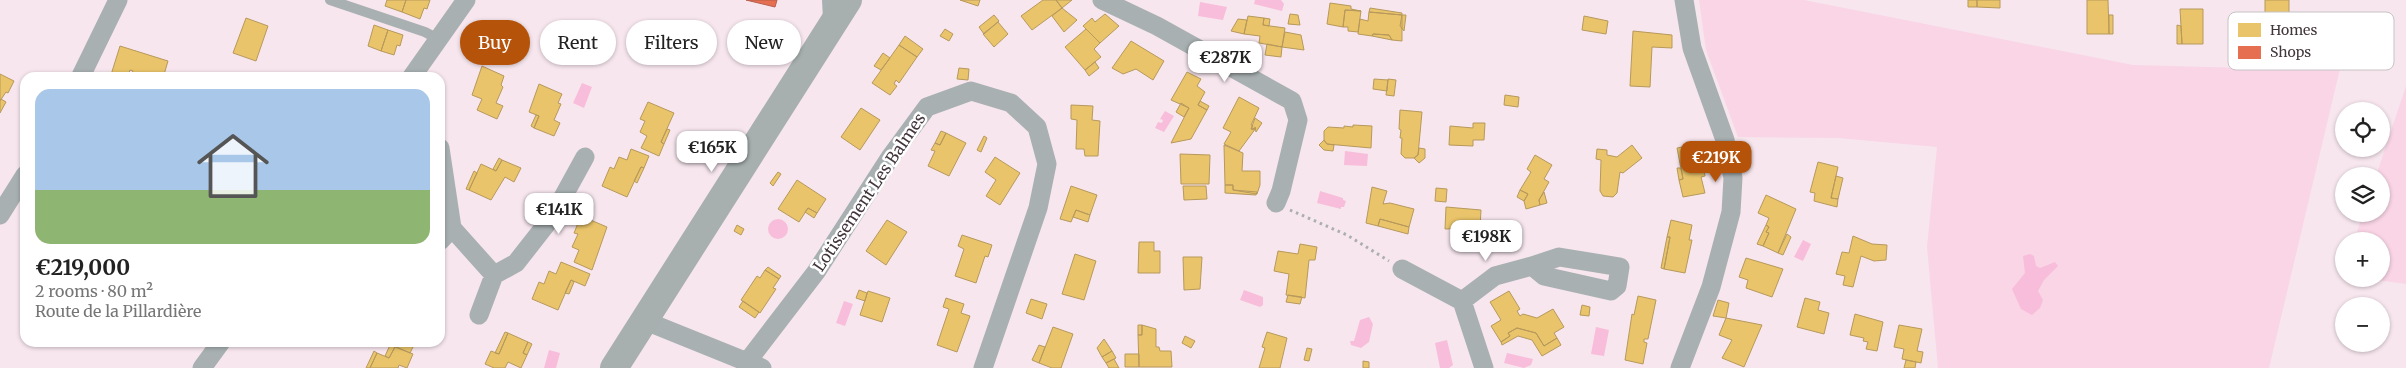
<!DOCTYPE html>
<meta charset="utf-8">
<style>
body{margin:0;font-family:Merriweather,serif;background:#f6f6f6;color:#222;height:100vh;display:flex;flex-direction:column;font-size:19px;white-space:nowrap}
*{box-sizing:border-box;margin:0}
p{font-size:16px;color:#767676}
.icon{flex:none;width:28px;height:28px;fill:none;stroke:currentColor;stroke-width:2;stroke-linecap:round;stroke-linejoin:round}
.map{position:relative;flex:1;overflow:hidden}
.side{position:absolute;left:20px;top:72px;width:425px;height:275px;display:flex;flex-direction:column;background:#fff;border-radius:15px;box-shadow:0 1px 4px #0004}
.side>*{flex:none}
.hud{position:absolute;left:460px;top:20px;width:475px;height:45px;display:flex;gap:10px}
.tools{position:absolute;left:2335px;top:102px;display:grid;gap:10px}
.tools a{display:grid;place-items:center;width:55px;height:55px;border-radius:50%;background:#fff;box-shadow:0 1px 4px #0004;font-size:25px}
.price{position:absolute;translate:-50% -42px;padding:0 11px;border-radius:10px;background:#fff;color:#222;font-size:16px;line-height:32px;filter:drop-shadow(0 1px 2px #0008)}
.price::after{content:'';position:absolute;left:50%;top:30px;width:15px;height:11px;margin-left:-8px;background:inherit;clip-path:polygon(0 0,100% 0,50% 100%)}
.price.on{background:#b45309;color:#fff}
ul{padding:0;list-style:none}
li{display:grid;align-content:center;gap:10px;height:265px;padding:0 15px}
li span{display:grid;place-items:center;height:155px;border-radius:15px;color:#555}
li>.icon{margin-inline-start:auto}
span .icon{width:90px;height:90px;fill:#fffc;stroke-width:1}
li b{font-size:21px}
.tag{padding:0 18px;border-radius:22px;background:#fff;box-shadow:0 1px 4px #0004;font-size:18px;line-height:45px}
.tag.on{background:#b45309;color:#fff}
.map>svg:first-child{display:block}
</style>
<div class="map">
<svg width="2406" height="368" viewBox="0 0 2406 368">
<rect width="100%" height="100%" fill="#f7e6ee"/>
<path fill="#f9d5e6" d="M 1699,0 L 1804,0 L 2133,65 L 2283,69 L 2315,36 L 2348,35 L 2269,368 L 1938,368 L 1927,247 L 1937,147 L 1838,138 L 1738,137 L 1706,50 Z
M 2406,86 L 2406,284 L 2369,279 L 2381,279 L 2381,241 L 2354,241 L 2363,214 L 2381,214 L 2381,176 L 2376,176 Z"/>
<path fill="#f8bdda" d="M 1255,0 L 1281,0 L 1284,4 L 1282,11 L 1254,4 Z
M 1200,2 L 1227,7 L 1223,20 L 1198,16 Z
M 582,83 L 592,87 L 584,108 L 573,103 Z
M 1165,111 L 1174,116 L 1164,132 L 1155,128 L 1158,122 L 1162,123 L 1163,120 L 1160,119 Z
M 1345,151 L 1368,154 L 1367,166 L 1344,165 Z
M 1320,191 L 1343,198 L 1343,200 L 1346,201 L 1344,207 L 1341,207 L 1341,209 L 1317,203 Z
M768 229a10 10 0 1 1 20 0a10 10 0 1 1-20 0Z
M 1803,240 L 1811,244 L 1803,261 L 1794,257 Z
M 2030,254 L 2034,256 L 2036,266 L 2040,268 L 2055,262 L 2058,266 L 2044,280 L 2038,291 L 2043,300 L 2040,308 L 2032,315 L 2021,309 L 2012,289 L 2025,273 L 2023,256 Z
M 1244,290 L 1263,297 L 1263,305 L 1260,307 L 1240,300 Z
M 844,301 L 853,304 L 845,326 L 836,323 Z
M 1369,317 L 1373,324 L 1369,342 L 1361,348 L 1351,345 L 1350,341 L 1354,341 L 1360,320 Z
M 1596,327 L 1609,330 L 1604,356 L 1591,354 Z
M 1447,340 L 1453,365 L 1449,368 L 1440,368 L 1435,343 Z
M 549,350 L 560,353 L 556,368 L 544,368 Z
M 1507,353 L 1533,359 L 1531,365 L 1524,368 L 1504,363 Z"/>
<path fill="#e9c46a" stroke="#b7995c" d="M 387,0 L 406,0 L 402,12 L 385,6 Z
M 406,0 L 430,0 L 427,9 L 424,8 L 420,19 L 402,12 Z
M 960,0 L 980,0 L 978,6 Z
M 1043,0 L 1056,0 L 1062,8 L 1032,30 L 1021,16 Z
M 1056,0 L 1072,0 L 1062,8 Z
M 1968,0 L 1977,0 L 1977,7 L 1968,7 Z
M 1977,0 L 2000,0 L 2000,8 L 1977,7 Z
M 2087,0 L 2108,0 L 2109,34 L 2087,34 Z
M 2265,0 L 2289,0 L 2289,22 L 2265,21 Z
M 1330,3 L 1351,6 L 1351,9 L 1361,11 L 1345,10 L 1343,27 L 1327,24 Z
M 1062,8 L 1077,20 L 1064,32 L 1052,16 Z
M 1370,8 L 1402,13 L 1402,15 L 1369,12 Z
M 2180,9 L 2203,9 L 2203,44 L 2182,44 Z
M 1345,10 L 1361,11 L 1358,32 L 1348,31 L 1348,27 L 1343,27 Z
M 1369,12 L 1402,15 L 1402,41 L 1392,40 L 1389,35 L 1373,34 L 1372,36 L 1358,34 L 1360,19 L 1368,21 Z
M 1105,14 L 1119,26 L 1100,43 L 1083,26 L 1092,18 L 1095,22 Z
M 1290,14 L 1298,15 L 1300,25 L 1288,24 Z
M 994,15 L 999,21 L 984,34 L 979,27 Z
M 1402,15 L 1406,15 L 1404,31 L 1400,26 Z
M 2109,15 L 2113,15 L 2113,34 L 2109,34 Z
M 1248,16 L 1264,18 L 1263,25 L 1285,28 L 1282,47 L 1259,43 L 1260,36 L 1244,34 Z
M 1584,16 L 1608,21 L 1606,34 L 1582,30 Z
M 246,18 L 268,26 L 256,61 L 233,53 Z
M 1264,18 L 1270,19 L 1269,26 L 1263,25 Z
M 1238,19 L 1247,20 L 1244,34 L 1231,31 Z
M 998,22 L 1008,34 L 994,47 L 983,34 Z
M 374,25 L 388,30 L 381,51 L 368,46 Z
M 2177,25 L 2181,26 L 2182,44 L 2177,44 Z
M 945,29 L 953,34 L 949,41 L 940,36 Z
M 1086,29 L 1100,43 L 1094,49 L 1101,57 L 1085,70 L 1065,47 Z
M 388,30 L 403,35 L 400,46 L 397,45 L 394,55 L 381,51 Z
M 1633,31 L 1672,35 L 1672,48 L 1652,47 L 1650,87 L 1630,86 Z
M 1285,32 L 1301,35 L 1304,50 L 1282,47 Z
M 1373,34 L 1389,35 L 1392,40 L 1372,36 Z
M 905,36 L 923,49 L 917,57 L 899,45 Z
M 1131,41 L 1164,61 L 1153,80 L 1136,69 L 1123,74 L 1112,68 Z
M 1267,44 L 1282,47 L 1281,57 L 1265,55 Z
M 899,45 L 917,57 L 899,83 L 896,80 L 894,84 L 897,86 L 890,95 L 872,83 Z
M 120,46 L 168,61 L 163,78 L 145,78 L 132,73 L 133,71 L 130,70 L 127,78 L 110,78 Z
M 883,53 L 890,58 L 881,70 L 874,66 Z
M 1095,62 L 1099,68 L 1089,76 L 1085,70 Z
M 482,66 L 504,76 L 501,85 L 503,87 L 496,103 L 503,106 L 497,119 L 477,110 L 482,99 L 472,95 Z
M 959,68 L 969,69 L 968,80 L 957,79 Z
M 1187,72 L 1201,79 L 1197,86 L 1205,92 L 1198,105 L 1207,110 L 1191,139 L 1171,143 L 1189,108 L 1171,100 Z
M 0,74 L 14,81 L 8,93 L 6,92 L 0,101 Z
M 1374,79 L 1388,80 L 1387,91 L 1373,89 Z
M 1388,79 L 1396,80 L 1394,96 L 1386,95 Z
M 539,84 L 562,94 L 558,103 L 561,104 L 554,120 L 560,123 L 554,136 L 534,128 L 539,116 L 529,112 Z
M 1505,95 L 1519,97 L 1518,107 L 1504,105 Z
M 1239,97 L 1259,108 L 1251,125 L 1253,126 L 1251,129 L 1256,128 L 1239,151 L 1224,144 L 1231,132 L 1223,128 Z
M 1,99 L 6,102 L 0,113 L 0,101 Z
M 1200,101 L 1209,106 L 1207,110 L 1198,105 Z
M 648,102 L 674,113 L 661,142 L 664,144 L 659,156 L 641,148 L 647,136 L 640,132 L 645,121 L 640,119 Z
M 1181,103 L 1189,108 L 1184,117 L 1176,112 Z
M 1071,105 L 1093,106 L 1092,120 L 1100,121 L 1098,156 L 1085,156 L 1084,149 L 1076,149 L 1077,120 L 1071,119 Z
M 861,108 L 880,120 L 860,150 L 841,137 Z
M 1400,110 L 1422,112 L 1418,155 L 1414,158 L 1405,158 L 1401,154 L 1402,138 L 1400,138 L 1401,130 L 1399,129 Z
M 536,115 L 539,116 L 534,128 L 531,126 Z
M 1255,118 L 1262,123 L 1256,132 L 1255,127 L 1254,130 L 1251,129 Z
M 1473,123 L 1485,123 L 1484,140 L 1473,140 L 1473,146 L 1449,145 L 1450,126 L 1473,128 Z
M 1353,125 L 1372,126 L 1371,148 L 1327,144 L 1324,140 L 1324,131 L 1328,127 L 1344,128 L 1344,126 L 1353,127 Z
M 667,129 L 670,130 L 664,144 L 661,142 Z
M 941,131 L 946,133 L 940,145 L 935,143 Z
M 946,133 L 966,143 L 949,176 L 928,166 L 935,151 L 931,150 L 935,143 L 940,145 Z
M 984,136 L 987,138 L 981,152 L 977,150 Z
M 1324,140 L 1327,144 L 1334,145 L 1333,151 L 1324,150 L 1319,145 Z
M 1699,144 L 1705,176 L 1701,177 L 1705,193 L 1683,197 L 1679,180 L 1683,179 L 1677,148 Z
M 1224,145 L 1243,153 L 1242,171 L 1260,171 L 1260,185 L 1257,194 L 1233,190 L 1233,185 L 1225,185 Z
M 1632,145 L 1642,158 L 1623,173 L 1620,172 L 1617,193 L 1613,197 L 1603,196 L 1600,191 L 1601,160 L 1596,159 L 1597,149 L 1607,150 L 1607,155 L 1617,157 Z
M 1419,148 L 1425,149 L 1425,158 L 1419,163 L 1414,158 L 1418,155 Z
M 631,149 L 649,156 L 644,168 L 641,167 L 627,197 L 602,186 L 610,167 L 614,169 L 619,157 L 627,160 Z
M 1180,154 L 1210,155 L 1209,184 L 1181,184 Z
M 1535,155 L 1552,165 L 1544,179 L 1549,182 L 1539,200 L 1540,205 L 1526,209 L 1524,201 L 1528,194 L 1520,190 L 1531,172 L 1527,169 Z
M 995,157 L 1020,173 L 1000,205 L 986,196 L 996,180 L 985,172 Z
M 499,158 L 502,160 L 496,171 L 493,169 Z
M 502,160 L 521,168 L 514,182 L 505,177 L 491,200 L 469,190 L 481,164 L 496,171 Z
M 1818,162 L 1838,167 L 1831,198 L 1838,199 L 1837,207 L 1814,201 L 1815,193 L 1810,192 Z
M 641,167 L 644,168 L 637,183 L 634,181 Z
M 1677,168 L 1681,168 L 1683,179 L 1679,180 Z
M 474,171 L 477,173 L 469,190 L 466,189 Z
M 778,172 L 781,174 L 773,186 L 770,183 Z
M 1836,176 L 1843,178 L 1838,199 L 1831,198 Z
M 797,180 L 826,199 L 817,213 L 808,208 L 799,222 L 778,209 Z
M 1225,185 L 1233,185 L 1233,190 L 1257,192 L 1256,195 L 1225,193 Z
M 1071,186 L 1097,195 L 1090,215 L 1076,210 L 1071,222 L 1060,219 Z
M 1183,186 L 1206,186 L 1207,199 L 1184,200 Z
M 1372,187 L 1387,191 L 1383,204 L 1390,203 L 1414,209 L 1409,227 L 1380,219 L 1378,226 L 1366,223 Z
M 1436,188 L 1447,189 L 1446,202 L 1435,201 Z
M 1520,190 L 1528,194 L 1524,201 L 1517,197 Z
M 1544,192 L 1547,203 L 1540,205 L 1539,200 Z
M 1766,195 L 1796,209 L 1778,253 L 1763,246 L 1769,233 L 1766,232 L 1769,227 L 1766,225 L 1769,218 L 1758,213 Z
M 1446,207 L 1481,210 L 1480,228 L 1445,229 Z
M 808,208 L 817,213 L 814,218 L 805,212 Z
M 1076,210 L 1090,215 L 1088,222 L 1073,217 Z
M 581,216 L 607,227 L 592,270 L 574,262 L 579,250 L 572,247 L 578,234 L 574,233 Z
M 1380,219 L 1409,227 L 1408,234 L 1378,226 Z
M 887,220 L 907,232 L 886,265 L 866,251 Z
M 1671,220 L 1692,225 L 1689,240 L 1692,240 L 1685,273 L 1664,269 L 1670,237 L 1667,237 Z
M 1480,223 L 1488,223 L 1487,239 L 1471,238 L 1471,228 L 1480,228 Z
M 737,225 L 744,229 L 741,235 L 734,231 Z
M 1766,225 L 1769,227 L 1766,232 L 1769,233 L 1763,246 L 1757,244 Z
M 1787,234 L 1791,237 L 1783,255 L 1778,253 Z
M 962,235 L 992,245 L 988,257 L 985,256 L 976,283 L 955,276 L 964,249 L 958,246 Z
M 1853,236 L 1872,244 L 1887,245 L 1886,260 L 1874,261 L 1861,256 L 1853,287 L 1843,285 L 1845,276 L 1836,274 L 1842,252 L 1849,253 Z
M 1667,237 L 1670,237 L 1664,269 L 1661,268 Z
M 1139,242 L 1154,242 L 1154,251 L 1160,251 L 1160,273 L 1138,273 Z
M 1300,244 L 1317,247 L 1315,260 L 1309,260 L 1305,298 L 1286,295 L 1289,274 L 1274,271 L 1278,251 L 1298,254 Z
M 1075,254 L 1096,261 L 1084,300 L 1062,294 Z
M 1183,257 L 1202,257 L 1200,289 L 1184,290 Z
M 1746,258 L 1783,269 L 1772,297 L 1746,288 L 1748,280 L 1739,277 Z
M 561,262 L 590,274 L 585,286 L 571,280 L 558,310 L 532,299 L 539,282 L 544,284 L 549,271 L 556,274 Z
M 768,267 L 781,276 L 779,279 L 765,270 Z
M 765,270 L 779,279 L 773,288 L 776,289 L 760,313 L 741,300 L 757,276 L 760,278 Z
M 571,280 L 574,282 L 569,294 L 565,293 Z
M 859,290 L 867,293 L 865,301 L 856,298 Z
M 868,291 L 890,298 L 882,322 L 860,315 Z
M 1509,291 L 1520,309 L 1517,311 L 1520,316 L 1523,314 L 1537,318 L 1553,309 L 1564,327 L 1554,333 L 1557,338 L 1544,346 L 1536,333 L 1517,328 L 1508,333 L 1510,336 L 1501,342 L 1491,326 L 1501,320 L 1490,302 Z
M 1288,295 L 1302,297 L 1300,304 L 1286,302 Z
M 1638,296 L 1656,300 L 1648,339 L 1644,339 L 1644,342 L 1647,343 L 1643,364 L 1625,360 L 1632,314 L 1634,315 Z
M 946,298 L 964,304 L 961,313 L 970,316 L 957,352 L 937,345 L 949,309 L 943,307 Z
M 1805,298 L 1820,302 L 1818,310 L 1829,313 L 1824,334 L 1797,327 Z
M 1031,299 L 1047,304 L 1042,319 L 1026,313 Z
M 1718,300 L 1729,303 L 1726,318 L 1713,316 Z
M 743,301 L 759,312 L 755,318 L 739,307 Z
M 1582,305 L 1590,307 L 1589,316 L 1580,315 Z
M 1855,314 L 1883,322 L 1877,351 L 1866,349 L 1868,342 L 1863,341 L 1864,338 L 1850,335 Z
M 1726,318 L 1762,325 L 1744,367 L 1722,358 L 1732,340 L 1719,335 Z
M 1138,325 L 1142,325 L 1142,335 L 1138,335 Z
M 1142,325 L 1156,329 L 1156,347 L 1159,347 L 1160,351 L 1171,351 L 1172,367 L 1139,367 L 1138,335 L 1142,335 Z
M 1899,325 L 1922,329 L 1917,351 L 1923,352 L 1921,363 L 1902,359 L 1904,349 L 1894,347 Z
M 1053,327 L 1073,334 L 1061,368 L 1052,368 L 1039,363 Z
M 1517,328 L 1536,333 L 1544,346 L 1557,338 L 1561,345 L 1542,356 L 1532,340 L 1518,336 L 1502,345 L 1501,342 L 1510,336 L 1508,333 Z
M 505,332 L 508,333 L 499,354 L 495,353 Z
M 1267,332 L 1287,338 L 1280,368 L 1259,368 L 1265,348 L 1262,347 Z
M 508,333 L 528,342 L 523,353 L 527,355 L 521,368 L 508,362 L 505,368 L 494,368 L 485,364 L 491,351 L 499,354 Z
M 1185,336 L 1195,341 L 1191,348 L 1182,343 Z
M 1104,339 L 1112,351 L 1102,357 L 1097,348 Z
M 393,342 L 409,342 L 414,345 L 410,353 L 392,345 Z
M 528,342 L 532,344 L 527,355 L 523,353 Z
M 390,345 L 395,347 L 389,358 L 385,356 Z
M 1039,345 L 1045,347 L 1039,363 L 1032,360 Z
M 395,347 L 413,354 L 407,368 L 399,365 L 398,368 L 370,368 L 377,353 L 389,358 Z
M 1307,348 L 1312,349 L 1309,361 L 1304,360 Z
M 374,351 L 377,353 L 370,368 L 366,368 Z
M 1112,351 L 1116,358 L 1106,363 L 1102,357 Z
M 1125,354 L 1139,354 L 1139,367 L 1125,367 Z
M 1114,359 L 1119,368 L 1109,368 L 1106,363 Z
M 1906,360 L 1916,362 L 1915,368 L 1904,368 Z
M 1363,361 L 1369,362 L 1369,368 L 1363,368 Z"/>
<path fill="#e76f51" stroke="#b65e4b" d="M 746,0 L 777,0 L 775,7 Z"/>
<g fill="none" stroke-linecap="round" stroke-linejoin="round">
<path stroke="#aaaeaf" stroke-width="3" stroke-dasharray="2.5 4" stroke-linecap="butt" d="M 1290,210 L 1347,235 L 1389,261"/>
<path stroke="#a8b0b1" stroke-width="10" d="M 330,0 L 425,32 L 438,39
M 827,0 L 828,19"/>
<path stroke="#a8b0b1" stroke-width="19" d="M 1102,0 L 1157,26 L 1292,101 L 1298,120 L 1281,191 L 1276,203
M 80,78 L 118,0
M 411,78 L 466,0
M 440,148 L 452,228 L 440,241
M 0,215 L 25,175
M 452,228 L 494,275 L 479,315
M 1402,269 L 1462,301 L 1484,368
M 494,275 L 516,263 L 552,217 L 585,157
M 1462,301 L 1495,276 L 1532,266 L 1544,276 L 1611,291 L 1617,286 L 1620,267 L 1559,257 L 1532,266
M 643,320 L 762,368
M 747,362 L 816,272 L 891,156 L 927,107 L 971,91 L 1011,103 L 1037,127 L 1047,164 L 1038,208 L 983,368
M 202,368 L 221,342
M 1680,368 L 1711,287 L 1731,212 L 1733,178 L 1725,140 L 1692,48 L 1684,0"/>
<path stroke="#a7afaf" stroke-width="28" d="M 614,368 L 848,0"/>
</g>
<g text-anchor="middle" dominant-baseline="central" stroke-width="5" stroke-linejoin="round" paint-order="stroke">
<g font-size="16" fill="#42363c" stroke="#fff">
<text transform="translate(869 192) rotate(-56)">Lotissement Les Balmes</text>
</g>
</g>
<rect x="2228" y="12" width="166" height="58" rx="8" fill="#fff" stroke="#c6c3c4" stroke-width="1"/>
<rect x="2238" y="23" width="23" height="14" fill="#e9c46a"/>
<rect x="2238" y="46" width="23" height="13" fill="#e76f51"/>
<g font-size="14" fill="#42363c">
<text x="2270" y="35">Homes</text>
<text x="2270" y="57">Shops</text>
</g>
</svg>
<div class="tools">
<a><svg class="icon" aria-label="locate" viewBox="0 0 24 24"><circle cx="12" cy="12" r="6"/><path d="M12 2v4M12 18v4M2 12h4M18 12h4"/></svg></a>
<a><svg class="icon" aria-label="layers" viewBox="0 0 24 24"><path d="M12 4l9 5-9 5-9-5zM3 14l9 5 9-5"/></svg></a>
<a>+</a>
<a>−</a>
</div>
<b class="price" style="left:1225px;top:83px">€287K</b>
<b class="price" style="left:712px;top:173px">€165K</b>
<b class="price on" style="left:1716px;top:183px">€219K</b>
<b class="price" style="left:559px;top:235px">€141K</b>
<b class="price" style="left:1486px;top:262px">€198K</b>
<div class="hud">
<a class="tag on">Buy</a>
<a class="tag">Rent</a>
<a class="tag">Filters</a>
<a class="tag">New</a>
</div>
<section class="side">
<ul>
<li><span style="background:linear-gradient(#a9c7e8 65%,#8fb573 0)"><svg class="icon" aria-label="home" viewBox="0 0 24 24"><path d="M3 11l9-7 9 7M6 9v11h12V9"/></svg></span><div><b>€219,000</b><p>2 rooms · 80 m²</p><p>Route de la Pillardière</p></div></li>
</ul>
</section>
</div>
